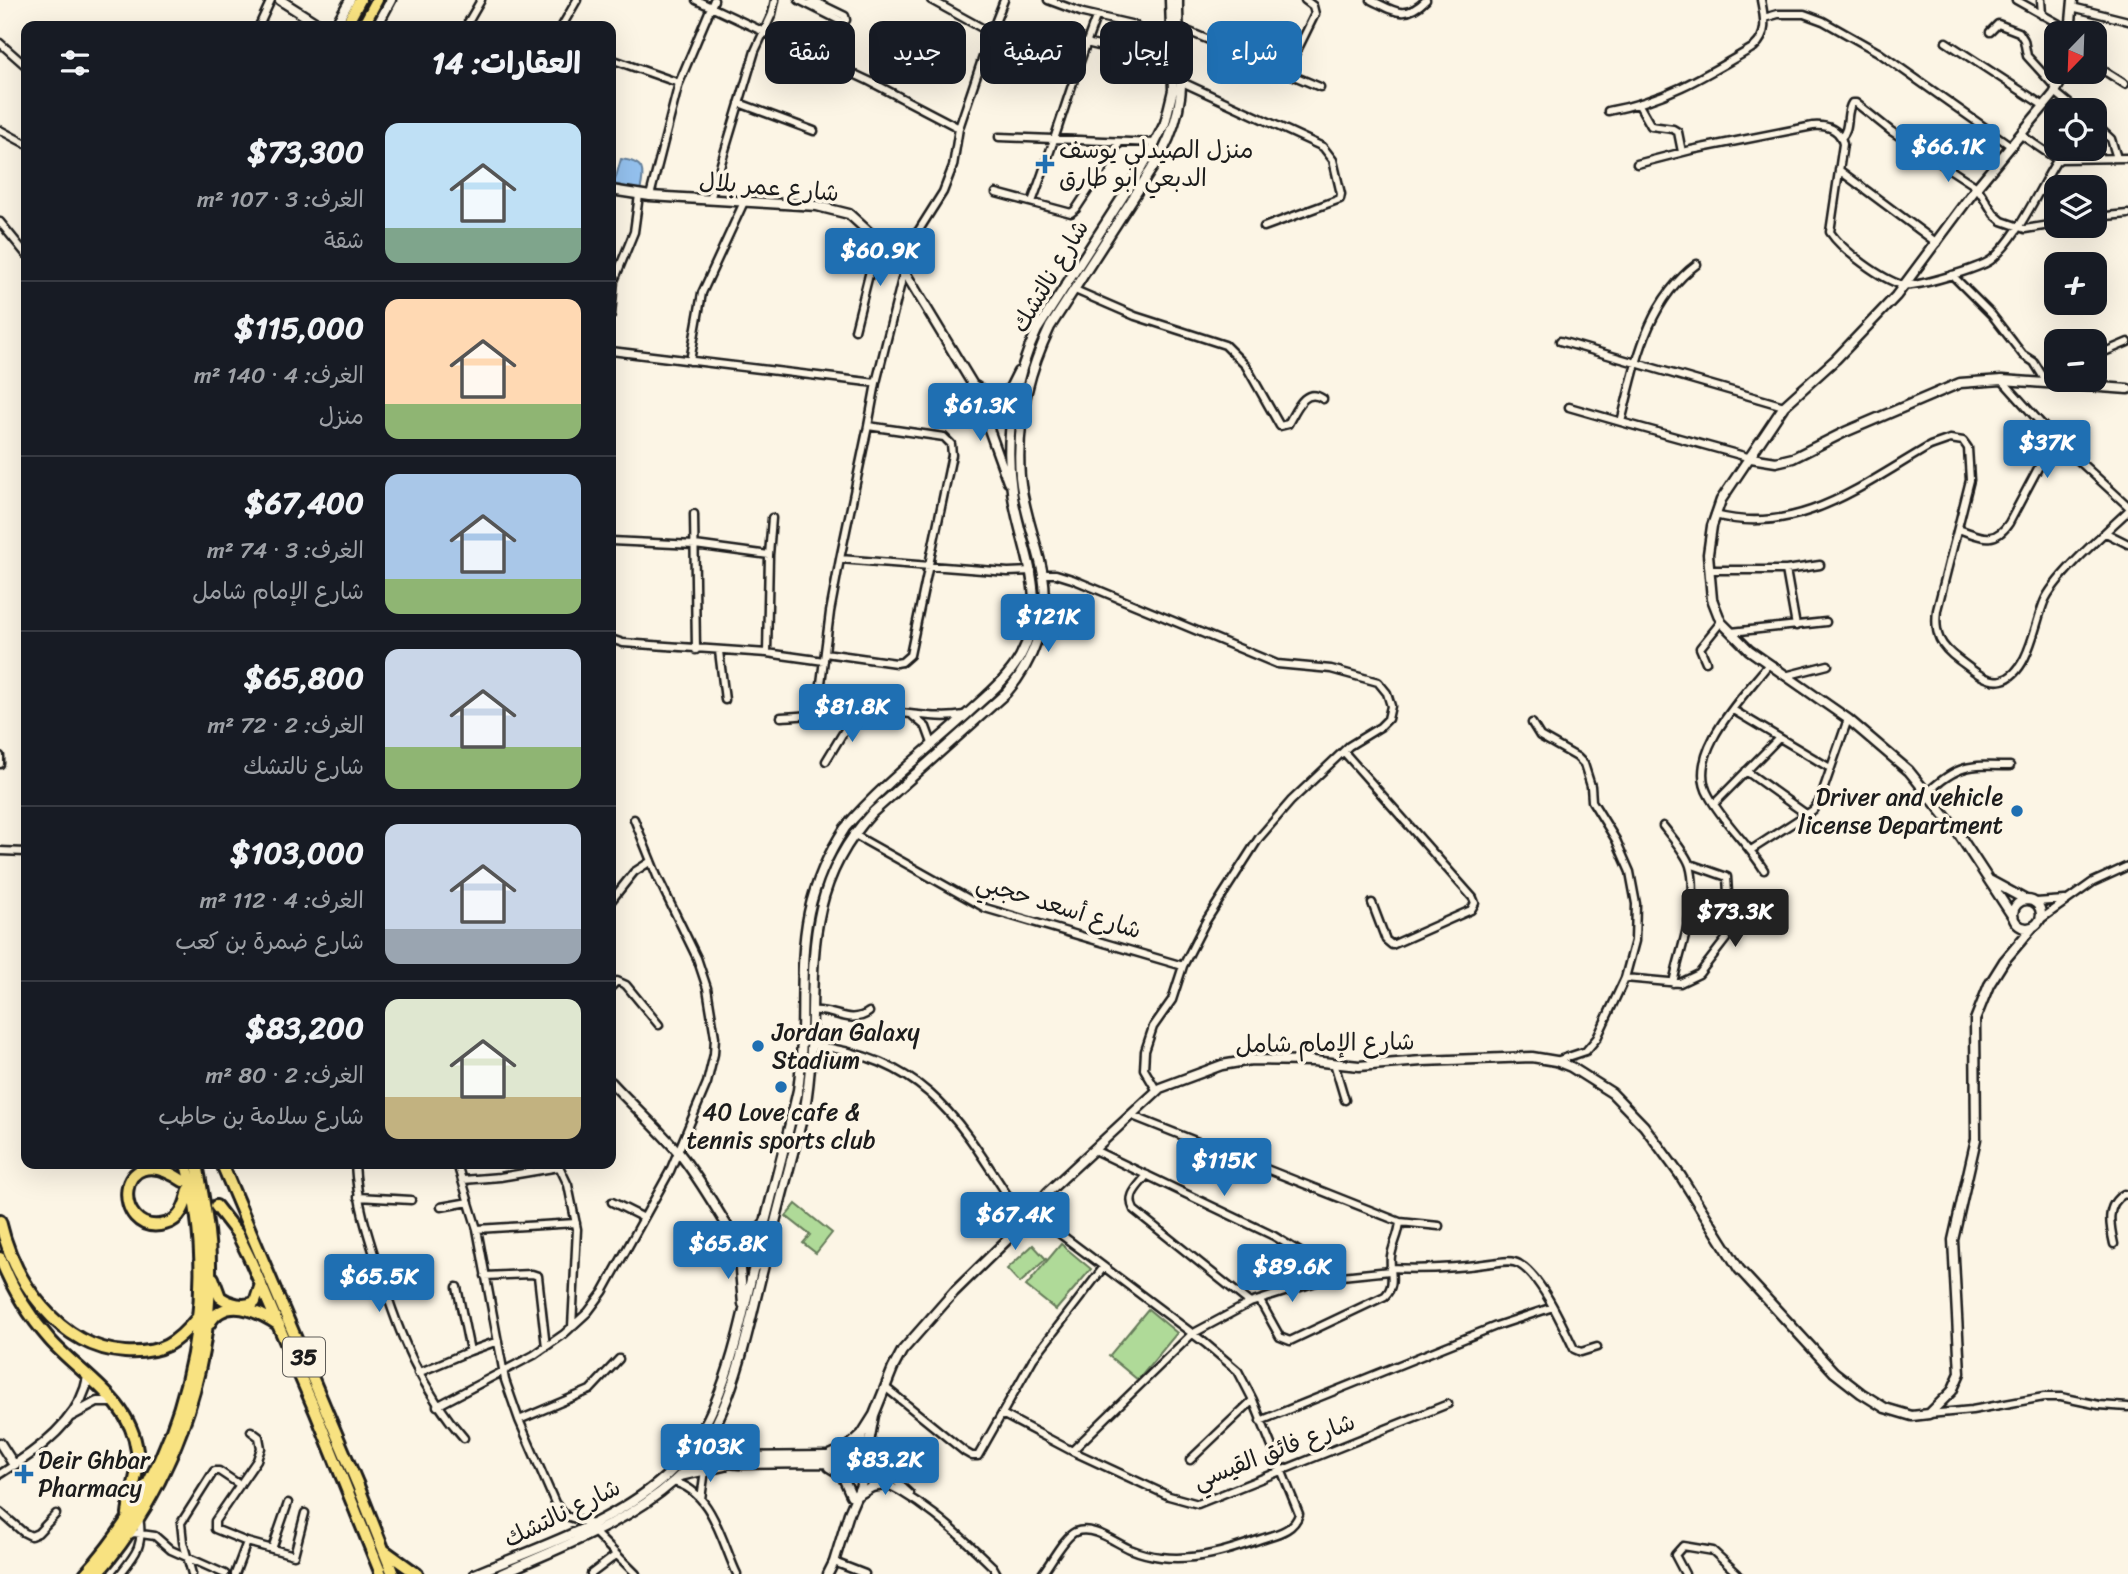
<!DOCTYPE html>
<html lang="ar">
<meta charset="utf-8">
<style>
body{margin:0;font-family:Sriracha,"Playpen Sans Arabic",sans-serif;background:#20242c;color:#f1f3f6;direction:rtl;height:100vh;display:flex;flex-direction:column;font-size:26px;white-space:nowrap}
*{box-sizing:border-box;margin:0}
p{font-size:23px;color:#9ea1a6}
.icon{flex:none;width:38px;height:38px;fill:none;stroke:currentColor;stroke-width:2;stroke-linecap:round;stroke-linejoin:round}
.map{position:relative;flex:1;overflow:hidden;direction:ltr}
.sheet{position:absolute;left:21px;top:21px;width:595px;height:1148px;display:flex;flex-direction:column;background:#171b24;border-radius:14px;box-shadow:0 7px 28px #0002;direction:rtl}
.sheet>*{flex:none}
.top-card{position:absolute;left:637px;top:21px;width:665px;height:63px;direction:rtl;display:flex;gap:14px}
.needle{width:46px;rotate:203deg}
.buttons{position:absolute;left:2044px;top:21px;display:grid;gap:14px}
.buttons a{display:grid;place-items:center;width:63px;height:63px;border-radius:14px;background:#171b24;box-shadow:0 7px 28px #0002;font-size:35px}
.price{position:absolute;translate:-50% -60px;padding:0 16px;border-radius:7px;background:#1f6fb2;color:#fff;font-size:23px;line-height:46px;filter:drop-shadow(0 2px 4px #0008)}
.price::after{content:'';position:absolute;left:50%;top:42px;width:21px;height:16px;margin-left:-10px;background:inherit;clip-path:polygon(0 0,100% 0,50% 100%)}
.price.selected{background:#222;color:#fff}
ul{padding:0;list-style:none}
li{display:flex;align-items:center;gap:21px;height:175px;padding:0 35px}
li+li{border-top:2px solid #363941}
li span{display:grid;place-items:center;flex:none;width:196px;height:140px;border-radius:14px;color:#555}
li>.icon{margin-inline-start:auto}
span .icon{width:84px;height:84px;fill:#fffc;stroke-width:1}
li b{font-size:30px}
h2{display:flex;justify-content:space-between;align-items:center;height:84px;padding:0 35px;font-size:30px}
.pill{padding:0 24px;border-radius:14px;background:#171b24;box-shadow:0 7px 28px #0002;font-size:24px;line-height:63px}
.pill.selected{background:#1f6fb2;color:#fff}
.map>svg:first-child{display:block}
</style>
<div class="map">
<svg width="2128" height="1574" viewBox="0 0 2128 1574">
<rect width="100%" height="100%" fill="#fcf5e5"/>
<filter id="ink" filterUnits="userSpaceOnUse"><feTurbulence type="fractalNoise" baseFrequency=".0143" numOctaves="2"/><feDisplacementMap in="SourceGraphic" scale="14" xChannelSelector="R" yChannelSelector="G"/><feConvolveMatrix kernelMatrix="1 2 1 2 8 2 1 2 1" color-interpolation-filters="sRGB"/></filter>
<g filter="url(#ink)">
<path fill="#afda98" stroke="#667b5a" stroke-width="2" d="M 796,1204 L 832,1233 L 816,1253 L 803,1243 L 810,1235 L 786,1216 Z
M 1061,1244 L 1091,1269 L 1056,1310 L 1026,1286 Z
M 1033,1245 L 1046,1259 L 1020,1283 L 1007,1269 Z
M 1148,1309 L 1177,1333 L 1138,1380 L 1109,1356 Z"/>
<path fill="#94c1ee" stroke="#647f9a" stroke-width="2" d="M 621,159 C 645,162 645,171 640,191 L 614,184 Z"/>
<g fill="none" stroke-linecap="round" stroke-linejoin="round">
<defs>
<path id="street" d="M 696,0 L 869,81 L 959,128
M 799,0 L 843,22 L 846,20
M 812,0 L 845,16 L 846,20
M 1048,0 L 1083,13 L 1135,25 L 1141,34 L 1141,47 L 1136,55 L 1086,43
M 1371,0 C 1394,11 1405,21 1426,0
M 2016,0 L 2070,30
M 2041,0 L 2042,15
M 2072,7 L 2128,21
M 1764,18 L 1778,14 L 1804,14 L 1823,21 L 1878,52 L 2011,146
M 259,26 L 271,0
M 466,26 L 481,0
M 562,26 L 577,0
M 1178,27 L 1320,87
M 1990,32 L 1998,24 L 2019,32 L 2024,40 L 2027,56 L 2057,89
M 991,33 L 1004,0
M 1946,42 L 2044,106
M 0,43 L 26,66
M 611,59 L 679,83
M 2095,65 L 2125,84
M 1286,73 L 1315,14 L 1313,6 L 1305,0
M 1182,82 L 1323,147 L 1333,160 L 1341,194 L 1340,199 L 1264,227
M 2055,92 L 2077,110
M 739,103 L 814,131
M 1639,105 L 1651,126 L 1673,129 L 1678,132 L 1682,152
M 1608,111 C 1664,101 1705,76 1754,47 C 1769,34 1764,17 1761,0
M 2095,124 L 2111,139 L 2117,158
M 0,130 L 26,144
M 2021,135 L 2058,160
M 999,137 L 1156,143
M 1841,138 C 1851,128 1845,113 1852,103 L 1856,103 L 1891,131 L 1977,187 L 1994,214 L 2002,221 L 2025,229 L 2056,224
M 1637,164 L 1691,150 L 1813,126 C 1827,125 1840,129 1843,144 L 1830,232 C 1842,250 1882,280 1903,285 C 1915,288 1980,268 1991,260 C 2017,239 2038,191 2056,162 L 2060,159 L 2128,158
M 1839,170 L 1937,243
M 996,193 L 1071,213 L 1076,209 L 1120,142
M 650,196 L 679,83 L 714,0
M 710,200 L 755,51 L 772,14 L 775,0
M 1032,202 C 1055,141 1073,78 1096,17
M 2095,217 L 2128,214
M 0,222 L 26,254
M 895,256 L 919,230 L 943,192 L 953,166 L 959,128 L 991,33 L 931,0
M 1952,275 L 1992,315 L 2023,355 L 2034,362 L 2047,383
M 614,281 L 634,232 L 639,195
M 1075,290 L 1135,316 L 1225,345 L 1246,366 L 1280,426 L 1288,424 C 1296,410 1305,386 1323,399
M 611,315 L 614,281 L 612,280
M 855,330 L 878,239
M 1560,341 L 1784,406
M 611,351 L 876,383 L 904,271
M 2095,356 L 2128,342
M 690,361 L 702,293 L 744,202
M 1569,407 L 1621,422 C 1636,364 1646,302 1697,264
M 1621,422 L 1751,458
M 2054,438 L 2128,506
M 694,514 L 696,650
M 1715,515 C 1798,537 1862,485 1930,446 L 1950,439 L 1963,441 L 1968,448 L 1970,480 L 1937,610 C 1934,635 1940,646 1959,660 C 1970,668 1987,684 2002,680 C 2028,674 2035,624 2044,602 C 2055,576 2106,532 2128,511
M 1958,529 C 1980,536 1994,546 2009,523 L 2054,438 L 2002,380
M 2106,533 L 2128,544
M 611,541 L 695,545 L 769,555
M 840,559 L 868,426
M 1709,570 L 1786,570 L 1820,565
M 1786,570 L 1796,626
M 1042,574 L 1056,574 L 1072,579 L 1277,664 L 1331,669 L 1378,682 L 1387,693 L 1391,706 L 1388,719 L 1380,727 L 1349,746 L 1291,801 L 1259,838 L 1206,921 L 1183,966 L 1172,1000 L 1153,1027 L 1145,1051 L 1144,1069 L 1157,1091
M 1731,632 L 1826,622
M 611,639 L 623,643 L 767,653 L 824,661
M 719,651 L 725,700
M 767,653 L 769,555 L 772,518
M 825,653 L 896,663 L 902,662 L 910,655 L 952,455 L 951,444 L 944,437 L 868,426 L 876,383
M 1706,662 L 1700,648 L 1721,622
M 1785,676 L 1828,665
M 1733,710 L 1830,768
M 817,715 L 830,612 L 840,559 L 1008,572 L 1032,571
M 913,716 L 926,727 L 933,746
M 781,717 C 814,715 848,712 881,712 C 910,712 936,720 964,715
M 1532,723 L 1540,736 L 1577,757 L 1584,764 L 1591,786 L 1592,801 L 1616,840 L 1630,872 L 1636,904 L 1635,941 L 1625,978 L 1597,1038 L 1586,1051 L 1556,1061
M 1344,752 L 1473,898 L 1475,903 L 1471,910 L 1392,945 L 1386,940 L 1372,903
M 0,756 L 0,764
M 826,761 L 855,713
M 1746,771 L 1806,814
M 1928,792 C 1958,764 1970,765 2010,766
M 1714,804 L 1779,738
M 1663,826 C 1671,836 1687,855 1690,866 C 1700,900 1680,949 1673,983
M 853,834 L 985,908 L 1183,966
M 1751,850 L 1813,810 L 1819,802 L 1848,719
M 0,851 L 26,852
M 1764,870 C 1748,844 1723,822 1709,796 C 1684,754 1744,696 1768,665
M 611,901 L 634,872 L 651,861
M 2036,902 L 2065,900
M 2041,919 L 2093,882 L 2128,866
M 1625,978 L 1680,983 L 1699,974 L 1726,939 L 1730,928 L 1727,877 L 1690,864
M 611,987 L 617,981 L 626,985 L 659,1025
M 812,1011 C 832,1008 850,1026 869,1012
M 811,1045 C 934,1060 962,1127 1024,1221
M 1334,1063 L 1345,1100
M 1130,1115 L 1400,1222 L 1439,1226
M 1094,1150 L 1274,1236 L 1318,1263 L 1332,1277
M 355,1164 C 357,1203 368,1236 380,1273 C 399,1334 421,1390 464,1438
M 457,1164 L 477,1229 L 505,1380 L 519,1420 L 555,1503 L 566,1516 L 592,1524
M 558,1164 L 568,1185 L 577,1229 L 572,1327
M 1147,1175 C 1138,1187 1126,1195 1134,1210 L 1250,1303
M 463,1180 L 500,1177 L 559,1167
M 358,1197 L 411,1200
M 612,1202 L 644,1218
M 441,1207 L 469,1202
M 1031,1212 L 1205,1343 L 1238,1371 L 1253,1400 L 1299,1514 C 1294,1531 1276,1534 1261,1539 C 1228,1551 1196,1561 1161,1557 C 1151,1556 1140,1553 1130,1549 C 1114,1542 1093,1525 1075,1532 C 1064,1537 1050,1564 1042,1574
M 477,1229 L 576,1223
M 2114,1244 C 2110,1226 2105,1205 2124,1194 L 2128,1195
M 1390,1268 C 1425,1270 1458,1268 1492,1263 C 1501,1262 1511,1259 1519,1264 C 1541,1276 1563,1326 1574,1349 L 1581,1352 L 1597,1347
M 485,1276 L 532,1274 L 538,1276 L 546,1347
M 457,1287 L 470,1351 L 498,1341
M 1260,1301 L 1280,1337 L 1290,1341 L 1385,1296 C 1397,1284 1389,1271 1391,1256 C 1393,1244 1399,1235 1400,1222
M 418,1373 L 470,1351
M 885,1387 L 965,1452 L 972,1456 L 978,1456 L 1033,1359 L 1103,1268
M 437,1406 L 534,1355 L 564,1334 L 588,1312 L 603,1292 L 670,1171 L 707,1083 L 714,1054 L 715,1037 L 707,988 L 697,958 L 657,876 L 634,819
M 1002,1414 L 1072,1451 L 1169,1496 L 1198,1504 L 1448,1404
M 1929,1414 L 1972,1410 L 2044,1397 L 2061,1397 L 2099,1405 L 2128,1407
M 519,1420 L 590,1390 L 619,1359
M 1260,1421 L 1496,1326 L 1553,1307
M 251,1431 L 259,1437 L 261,1448 L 257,1460 L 215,1521 L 215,1529 L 247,1542 L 294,1555 L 305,1513
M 1072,1451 L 1192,1334 L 1250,1303 L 1332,1277 L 1390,1271
M 1190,1460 L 1253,1400
M 871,1465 L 886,1472 L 910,1494
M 0,1474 L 14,1465
M 867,1475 C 917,1495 955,1530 993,1567 L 997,1574
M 673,1482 C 712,1490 722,1543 737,1574
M 701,1499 L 705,1470
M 0,1512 L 23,1532 L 31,1536 L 38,1533 L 56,1514
M 594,1532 L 636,1574
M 129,1535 L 134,1533 L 155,1536 L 171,1550 L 225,1574
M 272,1549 L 288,1503
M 834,1562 L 865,1574
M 120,1574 C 137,1553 144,1545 139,1517
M 192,1574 L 183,1542 L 181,1523 L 214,1471 L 219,1471 L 240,1485
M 235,1574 L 247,1542
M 591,1574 L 616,1555
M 1685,1574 L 1675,1555 L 1683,1546 L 1713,1551 L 1738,1574"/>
<path id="secondary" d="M 280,0 L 321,26
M 335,26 L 350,0
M 377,26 L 391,0
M 2070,33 L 2073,0
M 611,190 L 650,196 L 817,206 L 849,214 L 895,256 L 973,385 L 1008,482
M 975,386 L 993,398 L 999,398 L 1010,388 L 1018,372
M 1751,458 L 1776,462 L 1793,458 L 1845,432 L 1960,383 L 2002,380 L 2128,389
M 1991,881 L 2026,900
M2013 914a14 14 0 1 1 28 0a14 14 0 1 1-28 0Z
M 2013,917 L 1954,827 L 1909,771 L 1848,719 L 1749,650 L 1721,622 L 1712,599 L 1708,554 L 1712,526 L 1721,500 L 1784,406 L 1836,359 L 1896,296 L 1977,187 L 2054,94 L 2066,72
M 611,1082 C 633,1106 658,1128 679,1153 C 708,1189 727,1231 755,1267
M 731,1229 C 744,1240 755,1235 764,1223
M 738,1247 L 743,1304
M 71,1416 L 97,1402 L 116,1402
M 870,1441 L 886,1472
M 0,1443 L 14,1465 C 45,1445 82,1415 88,1377
M 695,1454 L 739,1457 L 826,1456 L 857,1459
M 830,1455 L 848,1447 L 862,1434
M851 1467a10 10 0 1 1 20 0a10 10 0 1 1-20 0Z
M 859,1458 L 862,1434 L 874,1415 L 893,1368 L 902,1351 L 954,1292 L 1008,1239 L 1048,1192 L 1160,1088 L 1222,1065 L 1251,1060 L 1313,1061 L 1359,1066 L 1422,1061 L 1532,1057 L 1556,1061 L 1571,1067 L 1612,1093 L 1644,1126 L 1680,1175 L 1739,1269 L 1834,1372 L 1861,1393 L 1885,1408 L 1912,1416 L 1929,1414 L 1952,1391 L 1960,1373 L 1953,1240 L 1976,1139 L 1975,1020 L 1989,985 L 2004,961 L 2032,928
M 866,1459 L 874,1415
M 692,1460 L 739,1464 L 823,1463 L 837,1465 L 853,1472
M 829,1467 L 842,1475 L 851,1495
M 680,1476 L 724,1466
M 858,1495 L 872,1487 L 890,1484
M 475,1574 C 539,1547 611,1524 664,1478 C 726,1423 739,1325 758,1250 C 771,1197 786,1143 798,1090 C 807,1031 797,970 809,912 C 816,881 828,854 845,828 C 880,787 926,751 966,715 C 985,697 1007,680 1020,657 C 1052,598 1020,549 1012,491 C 1004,437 1014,378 1037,330 L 1147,159 L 1165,123 L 1173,90 L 1170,0
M 501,1574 C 560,1547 626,1524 674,1481 C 729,1433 745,1341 762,1273 C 776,1218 790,1163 805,1108 C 824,1000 788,904 872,813 L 1006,693 C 1034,661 1050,618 1043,575 C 1037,542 1023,510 1020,477 C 1016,423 1027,375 1050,327 L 1162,153 C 1193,92 1177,62 1178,0
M 828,1574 L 834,1562 L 849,1513 L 865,1476"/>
<path id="highway" d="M 346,26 L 360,0
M 363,26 L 377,0
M 222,1164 L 357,1483 L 393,1574
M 183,1181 C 113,1133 111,1238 165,1224 C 181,1220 186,1204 189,1190
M 216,1206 L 237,1233 L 249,1257 L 316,1413 L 381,1574
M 0,1221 C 14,1281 58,1347 125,1352 C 161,1354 176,1344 198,1317
M 0,1258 C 12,1288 29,1316 50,1340 C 81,1375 131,1400 137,1451 C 140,1474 130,1492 128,1514
M 213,1278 L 220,1297 C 230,1304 244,1308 255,1302 L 261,1284
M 209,1324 C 225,1295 258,1311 279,1325
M 385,1551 L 417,1574
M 85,1574 C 183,1467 225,1305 186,1164
M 97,1574 C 170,1490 212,1376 210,1264 C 210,1231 203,1197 197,1164"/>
</defs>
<use href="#street" stroke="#1c1c1c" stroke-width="11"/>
<use href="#secondary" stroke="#1c1c1c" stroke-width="13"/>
<use href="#highway" stroke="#1c1c1c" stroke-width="16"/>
<use href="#street" stroke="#fcf5e5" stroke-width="6"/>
<use href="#secondary" stroke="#fcf5e5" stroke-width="8"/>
<use href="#highway" stroke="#f8e281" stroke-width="10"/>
</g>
</g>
<g fill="#1f6fb2" stroke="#fcf5e5" stroke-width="2.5">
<path d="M1041.5 153.5h7v7h7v7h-7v7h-7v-7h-7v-7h7z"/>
<circle cx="2017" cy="811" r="7"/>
<circle cx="758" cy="1046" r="7"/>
<circle cx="781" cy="1087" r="7"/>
<path d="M20.5 1463.5h7v7h7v7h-7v7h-7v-7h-7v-7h7z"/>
</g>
<g text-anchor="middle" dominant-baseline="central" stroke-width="7" stroke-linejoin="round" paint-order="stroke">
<rect fill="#fcf5e5" stroke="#5f5d58" stroke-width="2" x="283" y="1337.5" width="42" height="39" rx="5"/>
<g font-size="23" font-weight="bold" fill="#1c1c1c">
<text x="304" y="1357">35</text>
</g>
<g font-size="24" fill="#1c1c1c" stroke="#fcf5e5" text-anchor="start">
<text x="1059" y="150">منزل الصيدلي يوسف<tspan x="1059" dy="28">الدبعي ابو طارق</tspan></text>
<text x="2003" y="797" text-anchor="end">Driver and vehicle<tspan x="2003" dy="28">license Department</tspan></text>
<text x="772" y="1032">Jordan Galaxy<tspan x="772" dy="28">Stadium</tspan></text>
<text x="781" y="1112" text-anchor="middle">40 Love cafe &amp;<tspan x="781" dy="28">tennis sports club</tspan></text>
<text x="38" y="1460">Deir Ghbar<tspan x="38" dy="28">Pharmacy</tspan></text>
</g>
<g font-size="24" fill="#1c1c1c" stroke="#fcf5e5">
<text transform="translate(769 187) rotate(5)">شارع عمر بلال</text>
<text transform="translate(1050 276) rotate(-59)">شارع نالتشك</text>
<text transform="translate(1059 906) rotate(17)">شارع أسعد حجبي</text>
<text transform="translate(1325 1043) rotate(-1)">شارع الإمام شامل</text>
<text transform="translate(1274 1451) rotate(-21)">شارع فائق القيسي</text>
<text transform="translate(562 1513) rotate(-26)">شارع نالتشك</text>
</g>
</g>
</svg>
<div class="buttons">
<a><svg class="needle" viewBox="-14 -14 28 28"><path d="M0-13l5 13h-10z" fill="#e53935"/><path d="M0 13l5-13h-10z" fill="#9ea1a6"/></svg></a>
<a><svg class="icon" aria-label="locate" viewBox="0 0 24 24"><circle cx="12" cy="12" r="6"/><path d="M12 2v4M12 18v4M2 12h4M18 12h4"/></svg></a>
<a><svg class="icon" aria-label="layers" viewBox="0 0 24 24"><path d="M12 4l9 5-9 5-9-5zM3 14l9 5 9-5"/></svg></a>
<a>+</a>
<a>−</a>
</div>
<b class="price" style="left:1948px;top:184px">$66.1K</b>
<b class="price" style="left:880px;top:288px">$60.9K</b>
<b class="price" style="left:980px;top:443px">$61.3K</b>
<b class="price" style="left:2047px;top:480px">$37K</b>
<b class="price" style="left:1048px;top:654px">$121K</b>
<b class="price" style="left:852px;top:744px">$81.8K</b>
<b class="price selected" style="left:1735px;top:949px">$73.3K</b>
<b class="price" style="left:1224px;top:1198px">$115K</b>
<b class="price" style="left:1015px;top:1252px">$67.4K</b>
<b class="price" style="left:728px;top:1281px">$65.8K</b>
<b class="price" style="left:1292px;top:1304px">$89.6K</b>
<b class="price" style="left:379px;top:1314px">$65.5K</b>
<b class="price" style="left:710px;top:1484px">$103K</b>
<b class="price" style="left:885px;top:1497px">$83.2K</b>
<div class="top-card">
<a class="pill selected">شراء</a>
<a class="pill">إيجار</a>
<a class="pill">تصفية</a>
<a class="pill">جديد</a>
<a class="pill">شقة</a>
</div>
<section class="sheet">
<h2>العقارات: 14<svg class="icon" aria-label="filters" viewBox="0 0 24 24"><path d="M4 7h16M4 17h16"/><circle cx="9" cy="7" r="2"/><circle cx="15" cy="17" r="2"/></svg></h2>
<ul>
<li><span style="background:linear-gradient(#bfe0f5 75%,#7fa58c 0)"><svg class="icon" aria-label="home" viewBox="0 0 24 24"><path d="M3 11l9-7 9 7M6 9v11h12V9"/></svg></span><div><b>$73,300</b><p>الغرف: 3 · 107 m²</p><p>شقة</p></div></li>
<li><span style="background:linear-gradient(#ffd9b3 75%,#8fb573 0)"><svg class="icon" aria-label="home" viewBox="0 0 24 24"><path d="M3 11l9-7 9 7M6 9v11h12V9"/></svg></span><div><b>$115,000</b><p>الغرف: 4 · 140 m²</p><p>منزل</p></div></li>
<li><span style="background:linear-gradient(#a9c7e8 75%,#8fb573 0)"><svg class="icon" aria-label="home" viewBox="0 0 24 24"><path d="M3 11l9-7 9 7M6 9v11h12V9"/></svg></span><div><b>$67,400</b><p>الغرف: 3 · 74 m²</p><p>شارع الإمام شامل</p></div></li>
<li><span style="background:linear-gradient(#c9d6e8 70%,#8fb573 0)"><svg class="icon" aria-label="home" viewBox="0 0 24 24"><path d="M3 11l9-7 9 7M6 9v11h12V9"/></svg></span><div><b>$65,800</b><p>الغرف: 2 · 72 m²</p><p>شارع نالتشك</p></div></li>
<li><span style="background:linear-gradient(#c9d6e8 75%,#9aa5b1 0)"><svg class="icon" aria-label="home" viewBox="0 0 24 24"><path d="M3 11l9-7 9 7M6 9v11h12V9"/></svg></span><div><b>$103,000</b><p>الغرف: 4 · 112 m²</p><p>شارع ضمرة بن كعب</p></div></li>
<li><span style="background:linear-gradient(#dfe7d0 70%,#c2b280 0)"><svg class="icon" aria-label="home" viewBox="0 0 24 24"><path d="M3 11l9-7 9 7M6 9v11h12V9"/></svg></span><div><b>$83,200</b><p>الغرف: 2 · 80 m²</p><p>شارع سلامة بن حاطب</p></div></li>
</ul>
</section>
</div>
